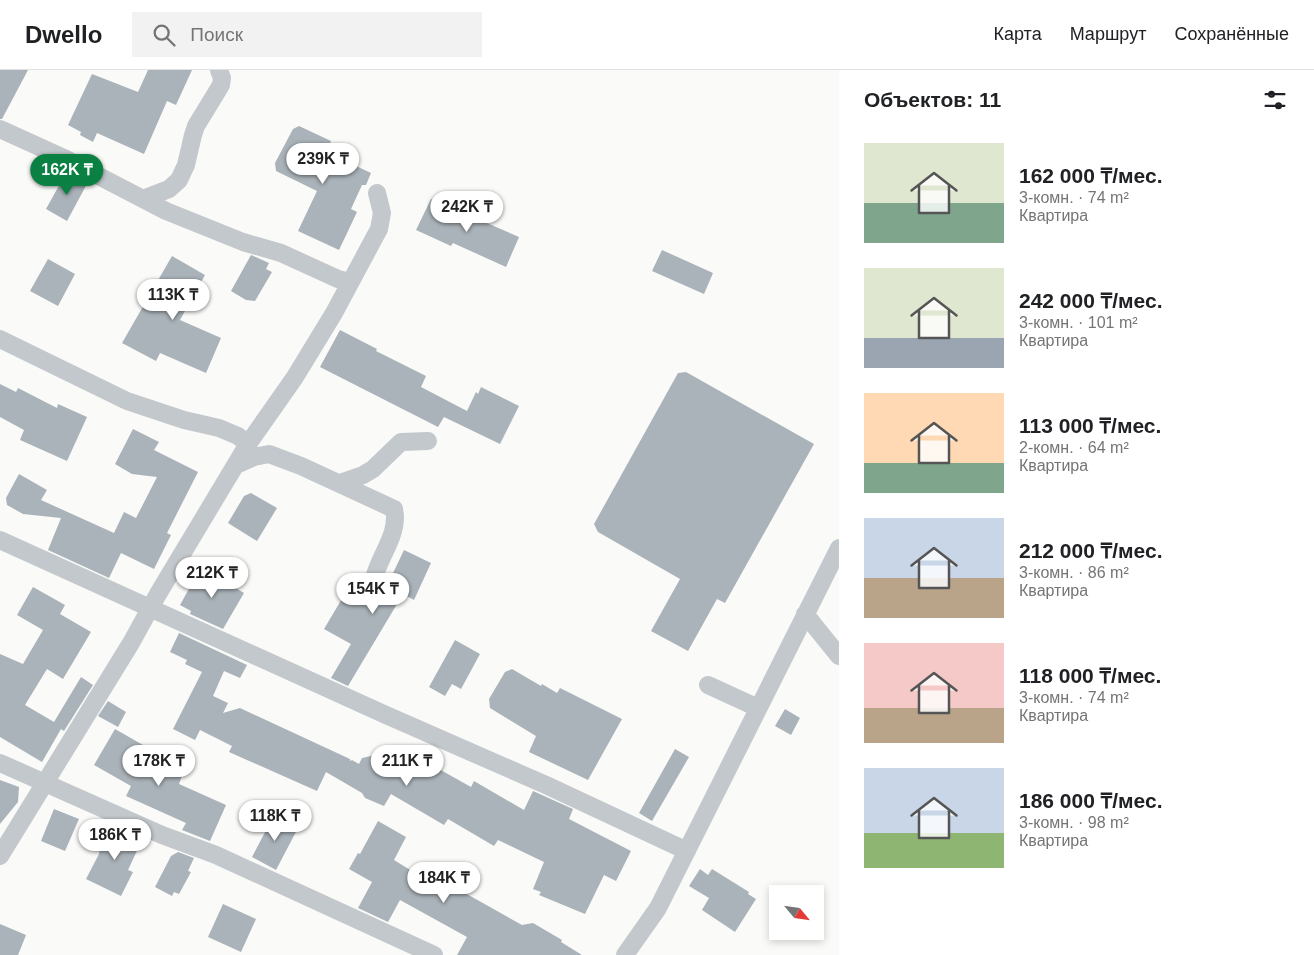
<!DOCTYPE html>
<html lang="ru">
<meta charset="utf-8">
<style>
body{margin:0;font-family:Helvetica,sans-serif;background:#f2f2f2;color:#202124;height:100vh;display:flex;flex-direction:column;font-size:19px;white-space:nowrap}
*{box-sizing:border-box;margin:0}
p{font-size:16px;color:#757577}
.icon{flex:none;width:28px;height:28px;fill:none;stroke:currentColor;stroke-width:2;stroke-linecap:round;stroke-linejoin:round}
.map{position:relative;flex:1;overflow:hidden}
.sheet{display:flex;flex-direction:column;background:#fff;width:475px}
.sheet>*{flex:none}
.needle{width:32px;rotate:119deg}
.buttons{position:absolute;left:769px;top:815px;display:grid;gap:10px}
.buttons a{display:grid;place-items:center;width:55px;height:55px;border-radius:0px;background:#fff;box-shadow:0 2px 8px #0003;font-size:25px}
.price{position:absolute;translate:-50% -42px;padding:0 11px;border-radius:18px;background:#fff;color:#222;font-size:16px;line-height:32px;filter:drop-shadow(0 1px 2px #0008)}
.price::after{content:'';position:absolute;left:50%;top:30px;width:15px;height:11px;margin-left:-8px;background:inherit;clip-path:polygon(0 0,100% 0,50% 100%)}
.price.current{background:#0b8043;color:#fff}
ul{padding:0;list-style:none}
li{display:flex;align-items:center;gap:15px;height:125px;padding:0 25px}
li span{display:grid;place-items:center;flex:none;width:140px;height:100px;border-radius:0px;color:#555}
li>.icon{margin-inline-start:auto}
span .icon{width:60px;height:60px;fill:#fffc;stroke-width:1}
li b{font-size:21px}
h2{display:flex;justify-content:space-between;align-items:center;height:60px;padding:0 25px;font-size:21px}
header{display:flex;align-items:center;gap:30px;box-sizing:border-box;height:70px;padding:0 25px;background:#fff;border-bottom:1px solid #e0e0e0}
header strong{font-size:24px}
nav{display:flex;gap:28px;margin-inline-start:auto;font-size:18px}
.search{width:350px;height:45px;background:#f2f2f2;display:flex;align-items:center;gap:12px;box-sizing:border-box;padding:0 18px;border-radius:0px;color:#757577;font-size:19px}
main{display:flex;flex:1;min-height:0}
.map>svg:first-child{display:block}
</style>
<header>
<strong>Dwello</strong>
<div class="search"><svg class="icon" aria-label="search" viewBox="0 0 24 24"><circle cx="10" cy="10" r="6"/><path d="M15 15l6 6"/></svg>Поиск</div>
<nav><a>Карта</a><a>Маршрут</a><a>Сохранённые</a></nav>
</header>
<main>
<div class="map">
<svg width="839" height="885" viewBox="0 0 839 885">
<rect width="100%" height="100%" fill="#fafaf8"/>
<path fill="#aab3b9" d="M 0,0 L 28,0 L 2,49 L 0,49 Z
M 148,0 L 192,0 L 176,35 L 167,31 L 144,84 L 97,63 L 93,72 L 80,65 L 81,62 L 68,55 L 92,4 L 138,22 Z
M 299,56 L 331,71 L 326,82 L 371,103 L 366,115 L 362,115 L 351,139 L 357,142 L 339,180 L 298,161 L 317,121 L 276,101 L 275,93 L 293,59 Z
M 66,103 L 88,112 L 67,151 L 46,139 Z
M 431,129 L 519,167 L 506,197 L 453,173 L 451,176 L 416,160 Z
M 662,180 L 713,203 L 704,224 L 652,201 Z
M 251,185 L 269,193 L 266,199 L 272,202 L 255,231 L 246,230 L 231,221 Z
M 172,186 L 205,205 L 180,250 L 221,268 L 206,303 L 160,283 L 156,291 L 122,273 Z
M 48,189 L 75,204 L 58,236 L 30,221 Z
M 340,260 L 377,279 L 376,281 L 426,306 L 421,317 L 467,341 L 476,322 L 478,324 L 481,317 L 519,336 L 500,374 L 444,347 L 438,357 L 320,297 Z
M 686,302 L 814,374 L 725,533 L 717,529 L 688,581 L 651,561 L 680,509 L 598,462 L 594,454 L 678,303 Z
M 0,314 L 16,322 L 18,318 L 57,338 L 58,334 L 87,347 L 67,391 L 20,370 L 24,360 L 0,347 Z
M 133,359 L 159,372 L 154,380 L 198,402 L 167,463 L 171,465 L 154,499 L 121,483 L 109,508 L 48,480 L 61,448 L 23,444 L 7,435 L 6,428 L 19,404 L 47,420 L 41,430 L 114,463 L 124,442 L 136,448 L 157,407 L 132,404 L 115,394 Z
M 251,423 L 277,438 L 257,471 L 228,453 L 244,426 Z
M 404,480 L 431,493 L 414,530 L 403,524 L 348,616 L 331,608 L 351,574 L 324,559 L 346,522 L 376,539 Z
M 201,497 L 244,523 L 223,559 L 190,544 L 191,541 L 180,535 Z
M 33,517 L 65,535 L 60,544 L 91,562 L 63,609 L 47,599 L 25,635 L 54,652 L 81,607 L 93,615 L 64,661 L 61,659 L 42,692 L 0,667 L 0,584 L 23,594 L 43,560 L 17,545 Z
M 179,563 L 247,595 L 240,608 L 224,601 L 213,626 L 228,633 L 223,643 L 240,638 L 350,689 L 350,691 L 352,690 L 359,694 L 362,688 L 385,683 L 414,700 L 421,689 L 471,717 L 474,711 L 524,740 L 533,721 L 573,739 L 569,749 L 631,781 L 616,811 L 604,805 L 585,844 L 539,825 L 541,822 L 533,819 L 544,792 L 498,770 L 494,776 L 448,749 L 444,755 L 391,724 L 384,736 L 365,728 L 362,723 L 326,702 L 317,721 L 229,682 L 232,676 L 200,660 L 195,670 L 173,659 L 202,602 L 185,594 L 187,590 L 170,582 Z
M 455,570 L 480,584 L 461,619 L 452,614 L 445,626 L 429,617 Z
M 512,599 L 541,616 L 542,614 L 557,623 L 560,618 L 622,649 L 588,710 L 529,682 L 536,666 L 490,638 L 489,629 L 505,602 Z
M 108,631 L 126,642 L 118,657 L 98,646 Z
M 785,639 L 800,648 L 791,665 L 775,656 Z
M 115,659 L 143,675 L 137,685 L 182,706 L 179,714 L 226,735 L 210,771 L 182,760 L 186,753 L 126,726 L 131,716 L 94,695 Z
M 675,679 L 689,687 L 652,751 L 639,743 Z
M 0,710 L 19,717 L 18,732 L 0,754 Z
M 54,739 L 79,749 L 65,781 L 41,771 Z
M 274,745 L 298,758 L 276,800 L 252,787 Z
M 378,751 L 406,767 L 394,790 L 433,814 L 438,805 L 466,821 L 465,823 L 522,855 L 533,853 L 562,870 L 561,872 L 582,885 L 457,885 L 467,867 L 400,830 L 388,852 L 358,838 L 372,812 L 349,799 L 358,783 L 360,784 Z
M 112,755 L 142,770 L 128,800 L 133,802 L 121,826 L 86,809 L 99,784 L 100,776 L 105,771 Z
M 178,782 L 194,788 L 188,801 L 191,802 L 179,824 L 174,822 L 172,826 L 155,817 L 171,786 Z
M 700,799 L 708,805 L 712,799 L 749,822 L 748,824 L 756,829 L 735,862 L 702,840 L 709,828 L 689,816 Z
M 223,834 L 256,849 L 241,882 L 208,867 Z
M 0,854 L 26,865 L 18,885 L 0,885 Z"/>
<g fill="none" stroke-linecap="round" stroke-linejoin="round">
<path stroke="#c3c8cc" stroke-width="18" d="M 0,59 L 66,89 L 166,141 L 243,172 L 281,183 L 338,209 L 350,212
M 143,129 L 169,119 L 179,110 L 186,95 L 193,65 L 196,56 L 221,15 L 222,8 L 219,0
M 0,269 L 127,331 L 184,350 L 219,358 L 238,366 L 248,374
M 236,395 L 254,387 L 269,384 L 301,396 L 394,439 C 400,464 378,487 373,512
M 340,413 L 363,405 L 373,399 L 401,372 L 428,371
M 0,470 L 386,645 L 546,715 L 687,781
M 805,544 L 839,586
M 708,615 L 758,638
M 0,693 L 162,765 L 216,785 L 434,885
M 0,786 L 131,573 L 158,524 L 248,374 L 295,307 L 334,243 L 379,159 L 382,143 L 377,123
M 625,885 L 658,838 L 839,478"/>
</g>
</svg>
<div class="buttons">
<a><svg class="needle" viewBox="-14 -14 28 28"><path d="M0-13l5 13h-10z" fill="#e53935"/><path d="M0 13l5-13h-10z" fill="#757577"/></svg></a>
</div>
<b class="price" style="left:323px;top:115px">239K ₸</b>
<b class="price current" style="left:67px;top:126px">162K ₸</b>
<b class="price" style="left:467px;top:163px">242K ₸</b>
<b class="price" style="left:173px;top:251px">113K ₸</b>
<b class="price" style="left:212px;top:529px">212K ₸</b>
<b class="price" style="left:373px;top:545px">154K ₸</b>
<b class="price" style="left:159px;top:717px">178K ₸</b>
<b class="price" style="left:407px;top:717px">211K ₸</b>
<b class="price" style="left:275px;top:772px">118K ₸</b>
<b class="price" style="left:115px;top:791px">186K ₸</b>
<b class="price" style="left:444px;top:834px">184K ₸</b>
</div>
<section class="sheet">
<h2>Объектов: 11<svg class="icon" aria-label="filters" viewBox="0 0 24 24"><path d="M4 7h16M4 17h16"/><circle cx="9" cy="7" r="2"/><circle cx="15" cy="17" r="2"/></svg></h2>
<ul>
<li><span style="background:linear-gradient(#dfe7d0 60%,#7fa58c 0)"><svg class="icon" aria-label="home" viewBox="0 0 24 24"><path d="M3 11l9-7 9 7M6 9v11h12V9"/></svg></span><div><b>162 000 ₸/мес.</b><p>3-комн. · 74 m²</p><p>Квартира</p></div></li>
<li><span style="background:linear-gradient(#dfe7d0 70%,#9aa5b1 0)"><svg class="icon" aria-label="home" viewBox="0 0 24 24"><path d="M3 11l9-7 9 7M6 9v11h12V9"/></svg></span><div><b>242 000 ₸/мес.</b><p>3-комн. · 101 m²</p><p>Квартира</p></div></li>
<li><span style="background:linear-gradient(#ffd9b3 70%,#7fa58c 0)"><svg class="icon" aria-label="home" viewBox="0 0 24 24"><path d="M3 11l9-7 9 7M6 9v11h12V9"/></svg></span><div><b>113 000 ₸/мес.</b><p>2-комн. · 64 m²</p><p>Квартира</p></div></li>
<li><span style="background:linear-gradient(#c9d6e8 60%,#b9a48a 0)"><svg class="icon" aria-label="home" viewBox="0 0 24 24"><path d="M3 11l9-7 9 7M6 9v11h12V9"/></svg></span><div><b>212 000 ₸/мес.</b><p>3-комн. · 86 m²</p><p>Квартира</p></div></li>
<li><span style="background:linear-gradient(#f6c9c9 65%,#b9a48a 0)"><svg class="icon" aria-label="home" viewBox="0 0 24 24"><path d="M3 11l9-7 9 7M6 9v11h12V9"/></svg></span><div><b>118 000 ₸/мес.</b><p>3-комн. · 74 m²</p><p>Квартира</p></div></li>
<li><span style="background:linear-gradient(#c9d6e8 65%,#8fb573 0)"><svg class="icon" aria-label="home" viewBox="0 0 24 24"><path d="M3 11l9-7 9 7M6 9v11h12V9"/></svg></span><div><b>186 000 ₸/мес.</b><p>3-комн. · 98 m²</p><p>Квартира</p></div></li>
</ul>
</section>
</main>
